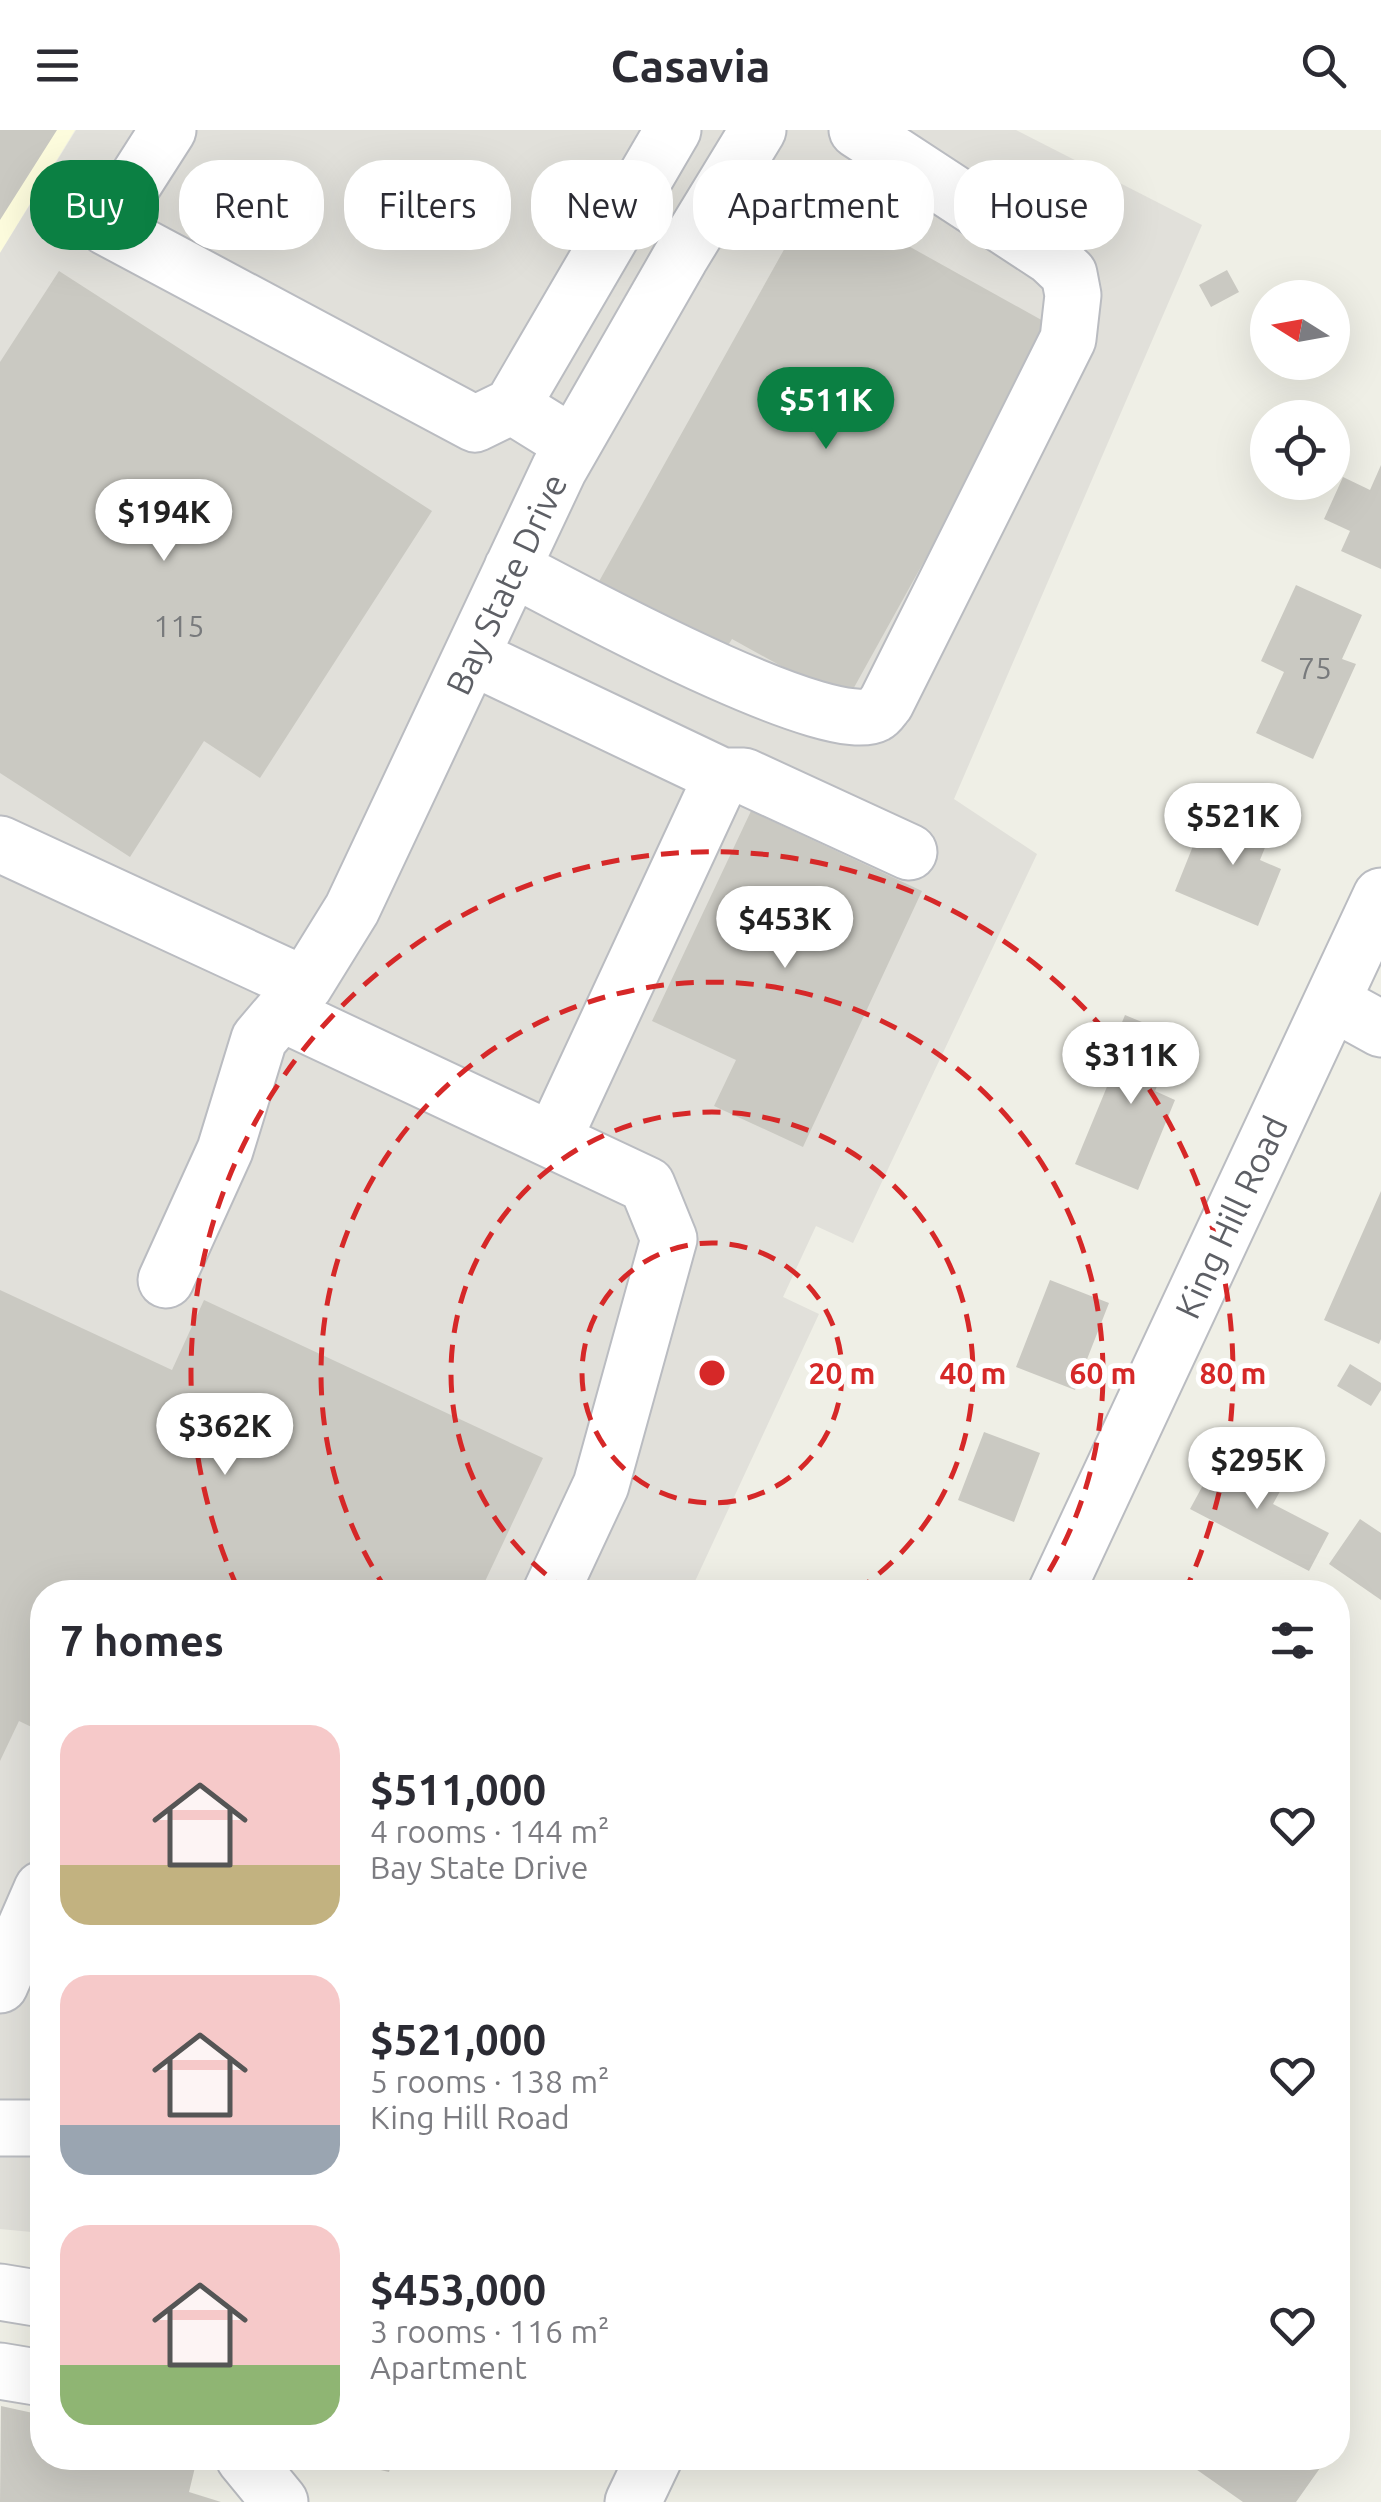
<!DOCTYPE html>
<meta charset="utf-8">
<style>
body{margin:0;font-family:Ubuntu,sans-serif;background:#f7f7f7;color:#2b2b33;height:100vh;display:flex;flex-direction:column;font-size:38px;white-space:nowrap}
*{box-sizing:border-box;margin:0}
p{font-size:32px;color:#7c7c81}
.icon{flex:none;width:55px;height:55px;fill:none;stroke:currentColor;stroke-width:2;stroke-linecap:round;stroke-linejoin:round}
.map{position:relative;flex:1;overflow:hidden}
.side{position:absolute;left:30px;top:1450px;width:1320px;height:890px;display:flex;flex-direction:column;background:#fff;border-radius:40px;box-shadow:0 10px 40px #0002}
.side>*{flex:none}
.banner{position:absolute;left:30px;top:30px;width:1322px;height:90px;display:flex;gap:20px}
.needle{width:65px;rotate:281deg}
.tools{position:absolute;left:1250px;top:150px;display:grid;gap:20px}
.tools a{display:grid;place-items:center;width:100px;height:100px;border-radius:50%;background:#fff;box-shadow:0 10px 40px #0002;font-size:50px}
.price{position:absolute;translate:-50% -85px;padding:0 22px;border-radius:35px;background:#fff;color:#222;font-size:32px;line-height:65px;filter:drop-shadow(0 2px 5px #0008)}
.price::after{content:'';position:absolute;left:50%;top:60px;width:30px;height:22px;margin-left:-15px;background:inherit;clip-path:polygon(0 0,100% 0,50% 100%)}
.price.selected{background:#0b8043;color:#fff}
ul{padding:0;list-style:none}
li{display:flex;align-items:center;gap:30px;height:250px;padding:0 30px}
li span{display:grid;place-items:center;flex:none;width:280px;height:200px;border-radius:30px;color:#555}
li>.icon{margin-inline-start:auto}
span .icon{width:120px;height:120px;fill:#fffc;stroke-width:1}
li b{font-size:42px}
h2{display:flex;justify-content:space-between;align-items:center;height:120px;padding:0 30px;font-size:42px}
.chip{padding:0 35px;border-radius:40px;background:#fff;box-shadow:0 10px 40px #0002;font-size:35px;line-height:90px}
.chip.selected{background:#0b8043;color:#fff}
header{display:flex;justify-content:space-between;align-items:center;height:130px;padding:0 30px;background:#fff;font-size:45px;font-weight:700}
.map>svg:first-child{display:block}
</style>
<header><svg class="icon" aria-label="menu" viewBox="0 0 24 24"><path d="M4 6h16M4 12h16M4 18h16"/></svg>Casavia<svg class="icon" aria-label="search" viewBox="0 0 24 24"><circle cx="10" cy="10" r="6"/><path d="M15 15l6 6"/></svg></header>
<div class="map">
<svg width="1381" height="2372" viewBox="0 0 1381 2372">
<rect width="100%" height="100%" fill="#efefe6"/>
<path fill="#fdfcdd" d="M 0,0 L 75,0 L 0,123 Z"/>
<path fill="#e1e0da" d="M 76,0 L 1016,0 L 1202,95 L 954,669 L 1037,724 L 853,1113 L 816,1096 L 783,1167 L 819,1184 L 690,1462 L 42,1462 L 42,2103 L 0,2099 L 0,123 Z"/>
<path fill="#cac9c2" d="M 0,0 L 57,0 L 0,90 Z
M 815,64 L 1054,197 L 846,572 L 732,509 L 722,525 L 597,455 Z
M 1227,140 L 1239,162 L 1211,177 L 1199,155 Z
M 59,141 L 432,381 L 260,648 L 204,611 L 130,727 L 0,643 L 0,232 Z
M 1381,335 L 1381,439 L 1341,421 L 1350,401 L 1324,389 L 1343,347 L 1370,360 Z
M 1296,455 L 1362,485 L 1342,529 L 1356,534 L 1313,629 L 1256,603 L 1284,542 L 1261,531 Z
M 1236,673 L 1276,690 L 1260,730 L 1281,739 L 1258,796 L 1175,761 L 1197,706 L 1219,715 Z
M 751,681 L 922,761 L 803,1017 L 714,976 L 736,930 L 652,891 Z
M 1125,885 L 1178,907 L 1155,961 L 1175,970 L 1138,1060 L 1075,1034 L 1123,918 L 1113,914 Z
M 1381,1061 L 1381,1209 L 1379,1214 L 1324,1190 Z
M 1050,1150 L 1109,1173 L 1075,1260 L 1016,1237 Z
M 0,1160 L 172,1240 L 204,1170 L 543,1328 L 480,1462 L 42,1462 L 42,1602 L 19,1591 L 0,1631 Z
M 1350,1234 L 1381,1253 L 1381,1260 L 1371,1276 L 1337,1256 Z
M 984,1302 L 1040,1323 L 1014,1392 L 958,1370 Z
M 1221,1322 L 1284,1354 L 1273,1374 L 1329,1403 L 1309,1441 L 1190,1379 Z
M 1360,1389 L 1381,1403 L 1381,1470 L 1329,1434 Z
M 1165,1452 L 1191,1462 L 1161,1462 Z
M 1,2276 L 42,2285 L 42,2328 L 172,2328 L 196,2333 L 189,2362 L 221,2372 L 0,2372 Z
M 371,2328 L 393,2328 L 389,2342 L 368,2337 Z
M 1180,2328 L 1321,2328 L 1325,2331 L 1296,2372 L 1243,2372 Z"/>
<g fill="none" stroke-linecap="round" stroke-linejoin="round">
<defs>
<path id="minor" d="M 168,0 L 106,97 L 475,294 L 512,276 L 573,314
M 512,276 L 673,0
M 512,438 C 566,466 828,610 876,584 C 880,582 883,576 886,573 L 1068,209 L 1073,165 L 1069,144 L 1051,127 L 857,0
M 472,527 L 722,646 L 553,1010
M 722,646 L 744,646 L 909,722
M 0,714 L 305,855
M 1332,872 L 1381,899
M 283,884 L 647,1055 L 669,1109 L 601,1355 L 551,1462
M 166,1150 L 225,1020 L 259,909 L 305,855 L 352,779 L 559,339 L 680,128 L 758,0
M 1056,1462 L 1381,766
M 0,1855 L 42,1759
M 0,1998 L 42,1998
M 0,2162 L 42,2169
M 0,2241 L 42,2248
M 244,2328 L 280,2372
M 633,2372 L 654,2328"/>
</defs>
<use href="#minor" stroke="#babcc1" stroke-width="59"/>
<use href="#minor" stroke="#fff" stroke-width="55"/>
</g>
<g fill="none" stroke="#d62828" stroke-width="5" stroke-dasharray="18 12">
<circle cx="712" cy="1243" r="130"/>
<path d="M570 1462A261 261 0 1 1 854 1462"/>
<path d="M388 1462A391 391 0 1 1 1036 1462"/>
<path d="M238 1459A521 521 0 1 1 1186 1459"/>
</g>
<g text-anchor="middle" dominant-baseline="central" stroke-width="10" stroke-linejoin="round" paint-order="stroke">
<g font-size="30" fill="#787a7c">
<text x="179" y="496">115</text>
<text x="1315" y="538">75</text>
</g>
<g font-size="35" fill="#5d5f65" stroke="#fff">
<text transform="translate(506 454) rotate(-65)">Bay State Drive</text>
<text transform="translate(1231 1087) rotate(-65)">King Hill Road</text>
</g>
</g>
<circle cx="712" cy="1243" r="15" fill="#d62828" stroke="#fff" stroke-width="5"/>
<g font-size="30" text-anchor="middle" font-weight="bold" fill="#d62828" stroke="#fff" stroke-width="10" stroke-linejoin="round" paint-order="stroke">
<text x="842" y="1254">20 m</text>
<text x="973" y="1254">40 m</text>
<text x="1103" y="1254">60 m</text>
<text x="1233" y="1254">80 m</text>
</g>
</svg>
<div class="tools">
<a><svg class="needle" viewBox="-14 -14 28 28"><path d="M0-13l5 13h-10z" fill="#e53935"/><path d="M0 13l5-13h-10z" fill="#7c7c81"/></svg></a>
<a><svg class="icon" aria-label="locate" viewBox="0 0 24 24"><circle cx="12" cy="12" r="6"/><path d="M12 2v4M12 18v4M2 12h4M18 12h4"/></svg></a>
</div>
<b class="price selected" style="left:826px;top:322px">$511K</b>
<b class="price" style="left:164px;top:434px">$194K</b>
<b class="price" style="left:1233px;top:738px">$521K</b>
<b class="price" style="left:785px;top:841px">$453K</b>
<b class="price" style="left:1131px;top:977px">$311K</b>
<b class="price" style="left:225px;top:1348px">$362K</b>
<b class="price" style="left:1257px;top:1382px">$295K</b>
<div class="banner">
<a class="chip selected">Buy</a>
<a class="chip">Rent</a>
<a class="chip">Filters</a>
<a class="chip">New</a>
<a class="chip">Apartment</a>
<a class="chip">House</a>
</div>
<section class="side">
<h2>7 homes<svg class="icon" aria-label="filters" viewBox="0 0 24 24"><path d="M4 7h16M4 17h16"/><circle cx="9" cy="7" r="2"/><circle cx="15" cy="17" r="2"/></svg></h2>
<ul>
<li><span style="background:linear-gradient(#f6c9c9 70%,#c2b280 0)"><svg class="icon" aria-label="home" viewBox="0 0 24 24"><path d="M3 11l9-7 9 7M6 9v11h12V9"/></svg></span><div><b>$511,000</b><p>4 rooms · 144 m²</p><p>Bay State Drive</p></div><svg class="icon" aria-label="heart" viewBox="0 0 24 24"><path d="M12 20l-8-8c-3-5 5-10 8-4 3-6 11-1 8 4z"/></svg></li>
<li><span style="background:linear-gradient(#f6c9c9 75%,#9aa5b1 0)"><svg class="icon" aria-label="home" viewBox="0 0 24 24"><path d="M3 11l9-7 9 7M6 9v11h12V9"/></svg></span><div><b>$521,000</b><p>5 rooms · 138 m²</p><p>King Hill Road</p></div><svg class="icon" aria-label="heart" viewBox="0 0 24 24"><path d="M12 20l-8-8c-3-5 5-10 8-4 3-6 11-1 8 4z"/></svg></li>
<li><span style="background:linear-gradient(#f6c9c9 70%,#8fb573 0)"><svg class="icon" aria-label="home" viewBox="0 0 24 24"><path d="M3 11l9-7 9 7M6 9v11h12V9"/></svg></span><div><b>$453,000</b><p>3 rooms · 116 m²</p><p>Apartment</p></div><svg class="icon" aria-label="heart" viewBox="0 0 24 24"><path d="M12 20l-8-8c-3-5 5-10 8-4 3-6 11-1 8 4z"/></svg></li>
</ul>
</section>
</div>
